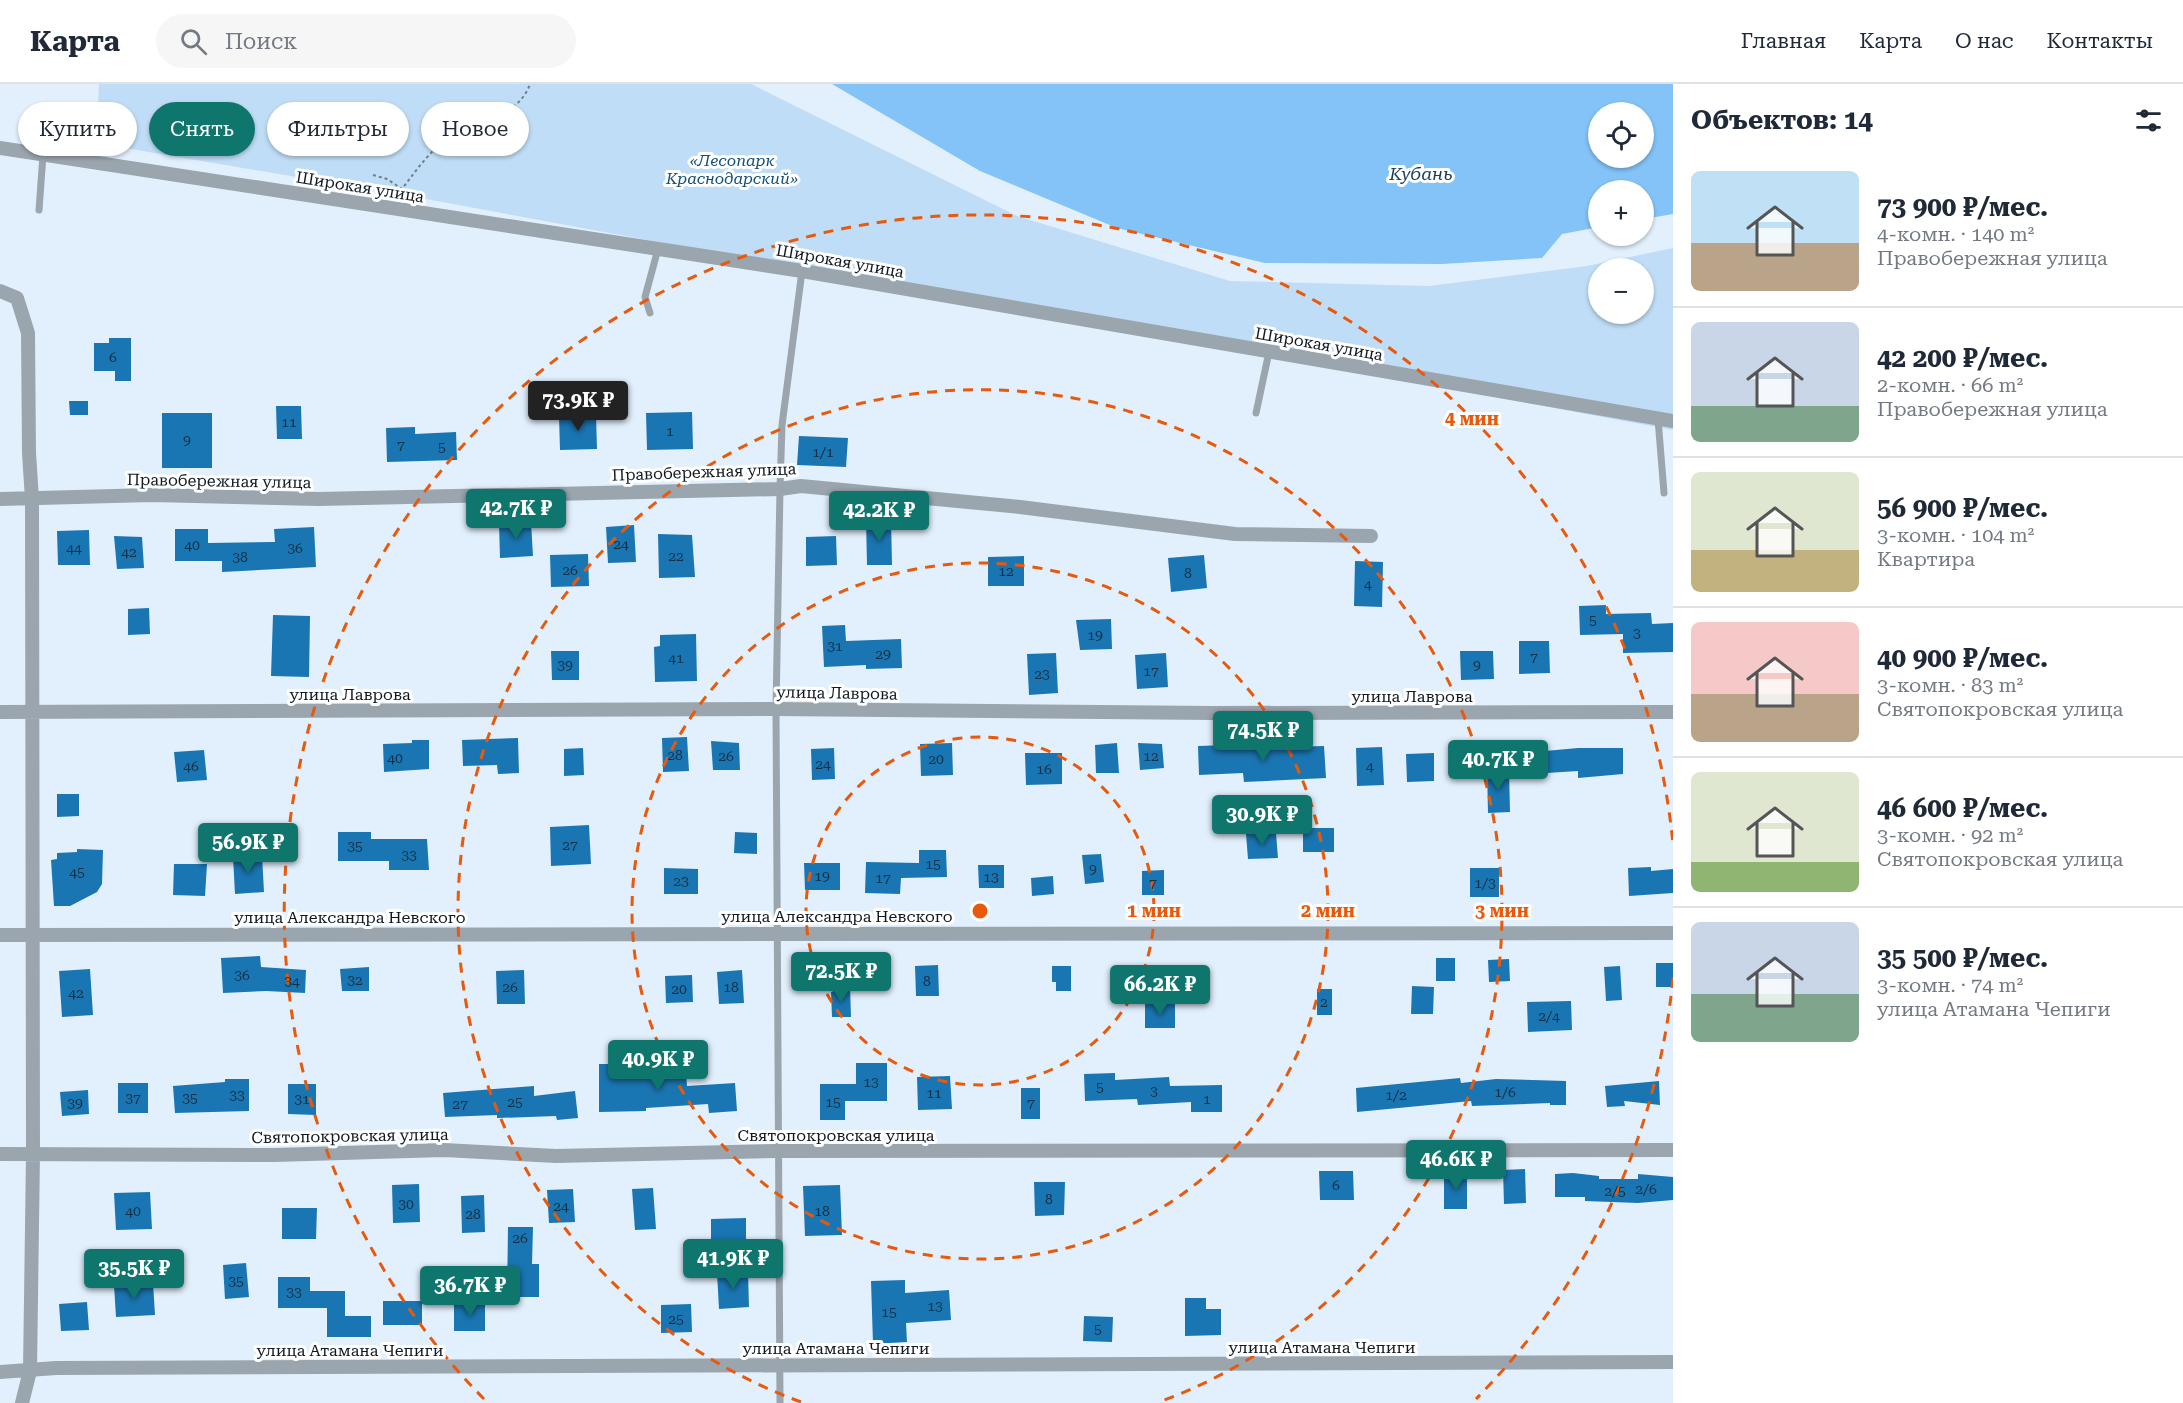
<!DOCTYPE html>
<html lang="ru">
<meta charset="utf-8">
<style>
body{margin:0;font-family:"Roboto Serif",serif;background:#f6f6f7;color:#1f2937;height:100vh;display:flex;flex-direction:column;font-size:22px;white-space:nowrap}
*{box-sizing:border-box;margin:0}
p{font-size:20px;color:#747a83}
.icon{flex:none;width:33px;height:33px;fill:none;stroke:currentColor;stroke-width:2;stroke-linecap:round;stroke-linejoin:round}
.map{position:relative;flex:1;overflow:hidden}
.sheet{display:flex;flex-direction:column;background:#fff;width:510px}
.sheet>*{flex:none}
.hud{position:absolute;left:18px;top:18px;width:570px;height:54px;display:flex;gap:12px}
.fabs{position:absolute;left:1588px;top:18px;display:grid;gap:12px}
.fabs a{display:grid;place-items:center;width:66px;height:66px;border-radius:50%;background:#fff;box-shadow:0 2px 4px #0004;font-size:30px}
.price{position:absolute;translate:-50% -51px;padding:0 14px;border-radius:6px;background:#0f766e;color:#fff;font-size:20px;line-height:39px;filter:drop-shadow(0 2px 3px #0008)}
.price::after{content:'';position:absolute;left:50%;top:36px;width:18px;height:14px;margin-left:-9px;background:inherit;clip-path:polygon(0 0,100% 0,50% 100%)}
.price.active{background:#222;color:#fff}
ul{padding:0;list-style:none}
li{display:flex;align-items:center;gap:18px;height:150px;padding:0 18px}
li+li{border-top:2px solid #e0e1e3}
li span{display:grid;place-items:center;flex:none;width:168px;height:120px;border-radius:9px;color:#555}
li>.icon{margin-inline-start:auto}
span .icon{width:72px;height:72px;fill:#fffc;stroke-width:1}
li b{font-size:26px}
h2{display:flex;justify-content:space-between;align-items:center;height:72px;padding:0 18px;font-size:26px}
.pill{padding:0 21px;border-radius:27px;background:#fff;box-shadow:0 2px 4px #0004;font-size:21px;line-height:54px}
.pill.active{background:#0f766e;color:#fff}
header{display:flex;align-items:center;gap:36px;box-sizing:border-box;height:84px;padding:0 30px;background:#fff;border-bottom:2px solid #e0e1e3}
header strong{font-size:28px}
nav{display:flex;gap:33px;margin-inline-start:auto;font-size:21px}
.search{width:420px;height:54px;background:#f6f6f7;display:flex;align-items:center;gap:15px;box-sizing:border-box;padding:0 21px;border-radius:33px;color:#747a83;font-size:22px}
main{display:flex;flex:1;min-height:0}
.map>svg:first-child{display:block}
</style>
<header>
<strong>Карта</strong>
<div class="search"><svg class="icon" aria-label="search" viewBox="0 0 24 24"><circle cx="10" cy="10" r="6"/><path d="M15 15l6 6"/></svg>Поиск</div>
<nav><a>Главная</a><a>Карта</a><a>О нас</a><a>Контакты</a></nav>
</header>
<main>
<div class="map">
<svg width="1673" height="1319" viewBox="0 0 1673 1319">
<rect width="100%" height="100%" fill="#e2f0fd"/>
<path fill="#bfddf6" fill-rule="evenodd" d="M 99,0 L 751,0 L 1017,132 L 1230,197 L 1429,202 L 1587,182 L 1673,164 L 1673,346 L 437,117 L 96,59 ZM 1599,184 L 1644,184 L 1644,230 L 1599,230 Z"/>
<path fill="#83c3f8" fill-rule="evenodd" d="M 832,0 L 1673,0 L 1673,130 L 1644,135 L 1644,106 L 1599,106 L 1599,143 L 1562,150 L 1542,174 L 1442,180 L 1265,179 L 1117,144 L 980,87 ZM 1599,28 L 1644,28 L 1644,74 L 1599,74 Z"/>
<path fill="#1a76b3" d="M 109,254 L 131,254 L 131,297 L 115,297 L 115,287 L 94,287 L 94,259 L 109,259 Z
M 69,317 L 88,317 L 88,331 L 70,331 Z
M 276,322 L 301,322 L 302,355 L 277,355 Z
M 692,328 L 693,365 L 647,366 L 646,329 Z
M 162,329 L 212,329 L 212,384 L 162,384 Z
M 596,331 L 597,365 L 560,366 L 559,332 Z
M 415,343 L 415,350 L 456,348 L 457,376 L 387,378 L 386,344 Z
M 799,352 L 848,354 L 846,383 L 797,381 Z
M 891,435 L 892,481 L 867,481 L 866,436 Z
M 531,438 L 533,472 L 500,474 L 499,439 Z
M 634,441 L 636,478 L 608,479 L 606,443 Z
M 314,443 L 316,483 L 222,488 L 222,477 L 175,477 L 175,445 L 208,445 L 208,459 L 275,458 L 274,445 Z
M 89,446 L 90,481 L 58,481 L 57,447 Z
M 658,450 L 692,451 L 695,493 L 659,494 Z
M 114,452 L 142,453 L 144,484 L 117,485 Z
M 836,452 L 837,481 L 806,482 L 806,453 Z
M 588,470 L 589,502 L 551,503 L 550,471 Z
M 1204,471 L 1207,504 L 1171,508 L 1168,474 Z
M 1024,472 L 1024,502 L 988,502 L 988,473 Z
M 1355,477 L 1383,478 L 1382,523 L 1354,522 Z
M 1606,521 L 1606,530 L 1651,529 L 1652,540 L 1673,539 L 1673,568 L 1623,569 L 1623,550 L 1580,551 L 1579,522 Z
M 149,524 L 150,550 L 128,551 L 128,525 Z
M 273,531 L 310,532 L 309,593 L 271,592 Z
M 1111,535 L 1112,565 L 1080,566 L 1076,536 Z
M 845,541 L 846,557 L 901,555 L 902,584 L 866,585 L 866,581 L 824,583 L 822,542 Z
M 696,550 L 697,597 L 655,598 L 654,563 L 660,562 L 660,551 Z
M 1519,557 L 1549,557 L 1550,589 L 1519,590 Z
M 551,567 L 579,567 L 579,596 L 552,596 Z
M 1460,567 L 1493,567 L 1494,595 L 1461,596 Z
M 1056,569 L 1058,609 L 1029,611 L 1027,570 Z
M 1166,569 L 1168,603 L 1137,605 L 1135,571 Z
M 687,653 L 689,687 L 663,688 L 662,654 Z
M 518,654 L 519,689 L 498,690 L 497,681 L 463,682 L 462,656 Z
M 412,656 L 429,656 L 429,685 L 384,688 L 383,660 L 412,659 Z
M 711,657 L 739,659 L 740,686 L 713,686 Z
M 952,659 L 953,691 L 921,692 L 920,660 Z
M 1117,659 L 1119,689 L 1096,689 L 1095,661 Z
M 1138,659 L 1162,660 L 1164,684 L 1140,686 Z
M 1283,659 L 1283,663 L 1324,662 L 1326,694 L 1244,698 L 1243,689 L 1199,691 L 1198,662 Z
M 1382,663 L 1384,701 L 1357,702 L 1356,664 Z
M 583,664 L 584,691 L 564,692 L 564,665 Z
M 834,664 L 835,695 L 812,696 L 811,665 Z
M 1578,664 L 1623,664 L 1623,690 L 1578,694 L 1578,687 L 1547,689 L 1545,667 Z
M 204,666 L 207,696 L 177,698 L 174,668 Z
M 1025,669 L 1062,669 L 1062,700 L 1026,701 Z
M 1434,669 L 1434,697 L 1407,698 L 1406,670 Z
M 1487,685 L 1509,685 L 1510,728 L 1488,729 Z
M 57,710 L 79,710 L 79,732 L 57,733 Z
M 589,741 L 591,780 L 551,782 L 550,743 Z
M 1303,744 L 1334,744 L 1334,768 L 1303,768 Z
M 338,748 L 371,748 L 371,755 L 427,755 L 429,786 L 389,786 L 389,777 L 338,777 Z
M 735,748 L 757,749 L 757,770 L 734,769 Z
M 1276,749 L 1278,774 L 1248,775 L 1246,750 Z
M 77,765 L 103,766 L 102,800 L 97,808 L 70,822 L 54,822 L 51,776 L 57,775 L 57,769 L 77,768 Z
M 919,766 L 946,766 L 947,793 L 901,794 L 900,810 L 865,809 L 866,778 L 919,779 Z
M 1101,770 L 1104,798 L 1085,800 L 1082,771 Z
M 262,771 L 264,808 L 235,810 L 233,773 Z
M 804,779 L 840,779 L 840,806 L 805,806 Z
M 174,780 L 207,780 L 205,812 L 173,811 Z
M 978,781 L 1004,781 L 1004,804 L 979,804 Z
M 1651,783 L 1651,787 L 1673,785 L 1673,809 L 1629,812 L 1628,784 Z
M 664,784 L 698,785 L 698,810 L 664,810 Z
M 1470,784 L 1499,784 L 1499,813 L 1470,813 Z
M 1164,786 L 1164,811 L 1142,811 L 1142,787 Z
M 1053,792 L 1054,810 L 1032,812 L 1031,794 Z
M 260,872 L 261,883 L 306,886 L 305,909 L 266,907 L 223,909 L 221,874 Z
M 1436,874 L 1455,874 L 1455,897 L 1436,897 Z
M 1509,875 L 1510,897 L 1489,898 L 1488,876 Z
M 1656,879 L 1673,879 L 1673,903 L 1656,903 Z
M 938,881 L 939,912 L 916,912 L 915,882 Z
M 1052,882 L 1071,882 L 1071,907 L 1056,907 L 1056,898 L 1052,898 Z
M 1620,882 L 1622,916 L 1606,917 L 1604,883 Z
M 369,883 L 369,907 L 342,907 L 340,885 Z
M 90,885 L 93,931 L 62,933 L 59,887 Z
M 524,886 L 525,920 L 497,920 L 496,887 Z
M 742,886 L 744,919 L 719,920 L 717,888 Z
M 692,891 L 693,918 L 666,919 L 665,892 Z
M 850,902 L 851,933 L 832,933 L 831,908 Z
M 1412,902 L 1434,903 L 1433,930 L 1411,930 Z
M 1317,905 L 1332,905 L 1332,931 L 1317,931 Z
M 1571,917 L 1572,946 L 1528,948 L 1527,918 Z
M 1145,920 L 1175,920 L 1175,944 L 1145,944 Z
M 856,979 L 887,979 L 887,1017 L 845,1017 L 845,1036 L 820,1036 L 820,1000 L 856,1000 Z
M 599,980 L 645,980 L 645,991 L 686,988 L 687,1002 L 735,999 L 737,1027 L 709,1029 L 708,1020 L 646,1024 L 646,1027 L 599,1028 Z
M 1115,989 L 1115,996 L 1169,993 L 1170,1002 L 1222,1001 L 1222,1028 L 1191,1028 L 1191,1018 L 1138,1021 L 1137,1015 L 1085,1017 L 1084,990 Z
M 950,992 L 952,1025 L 918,1026 L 917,993 Z
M 1460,994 L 1461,999 L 1496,995 L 1566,997 L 1566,1021 L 1550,1021 L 1550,1019 L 1472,1022 L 1471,1017 L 1357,1028 L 1356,1004 Z
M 225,995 L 249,995 L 249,1027 L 175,1029 L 173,1002 L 225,998 Z
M 1659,997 L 1660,1021 L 1624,1017 L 1625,1022 L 1607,1023 L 1605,1002 Z
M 118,999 L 148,999 L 148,1029 L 118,1029 Z
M 288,1000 L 316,1000 L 316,1031 L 288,1030 Z
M 534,1002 L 534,1012 L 575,1007 L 578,1034 L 557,1036 L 556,1032 L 497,1034 L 497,1031 L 445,1033 L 443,1009 Z
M 1021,1004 L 1040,1004 L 1040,1035 L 1021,1035 Z
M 88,1006 L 89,1030 L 62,1032 L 60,1008 Z
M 1525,1085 L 1526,1119 L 1504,1120 L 1503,1086 Z
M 1319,1087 L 1353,1087 L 1354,1116 L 1320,1116 Z
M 1444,1088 L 1467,1088 L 1467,1125 L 1444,1125 Z
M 1573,1089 L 1599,1092 L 1599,1095 L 1638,1095 L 1638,1090 L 1673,1093 L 1673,1116 L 1638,1119 L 1585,1117 L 1585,1113 L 1555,1113 L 1555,1090 Z
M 1034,1098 L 1065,1098 L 1064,1131 L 1035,1132 Z
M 419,1100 L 420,1138 L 393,1139 L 392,1101 Z
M 840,1101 L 842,1151 L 805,1152 L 803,1102 Z
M 653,1104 L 656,1145 L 635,1146 L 632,1105 Z
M 573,1105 L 575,1138 L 549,1139 L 547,1106 Z
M 150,1108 L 152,1145 L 116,1146 L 114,1109 Z
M 484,1111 L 485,1148 L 462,1149 L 461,1112 Z
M 282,1124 L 317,1124 L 316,1155 L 282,1155 Z
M 746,1134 L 746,1165 L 711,1165 L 711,1135 Z
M 508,1143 L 533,1143 L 532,1180 L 539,1180 L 539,1213 L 507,1213 Z
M 246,1179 L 249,1213 L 225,1215 L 223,1181 Z
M 748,1188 L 749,1223 L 719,1225 L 717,1189 Z
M 278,1193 L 310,1193 L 310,1207 L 345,1207 L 345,1232 L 371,1232 L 371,1253 L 327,1253 L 327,1224 L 278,1224 Z
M 905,1196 L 905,1209 L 949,1206 L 951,1236 L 906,1239 L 907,1258 L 873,1260 L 871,1197 Z
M 153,1199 L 155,1231 L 116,1233 L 114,1201 Z
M 1185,1214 L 1206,1214 L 1206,1225 L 1221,1225 L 1221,1251 L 1185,1252 Z
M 383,1217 L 422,1217 L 422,1241 L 383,1241 Z
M 87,1218 L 89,1246 L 61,1247 L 59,1220 Z
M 485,1219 L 485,1247 L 454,1247 L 454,1220 Z
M 691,1220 L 692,1248 L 661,1249 L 661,1221 Z
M 1084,1232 L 1113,1233 L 1112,1258 L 1083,1257 Z"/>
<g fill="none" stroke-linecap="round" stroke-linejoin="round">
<path stroke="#737e88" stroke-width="2" stroke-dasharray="3 3" stroke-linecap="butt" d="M 373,91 L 387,95 L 402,105 C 417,85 430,67 450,52 C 477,33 517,36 530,0"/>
<path stroke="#9ba5ae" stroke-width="7" d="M 39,126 L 43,71
M 650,229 L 645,213 L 658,165
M 1256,329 L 1269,268
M 1658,335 L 1664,409
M 780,1319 L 776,625 L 780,405 L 782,341 L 802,187"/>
<path stroke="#9ba5ae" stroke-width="14" d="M 0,64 L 802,187 L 1673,337
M 0,207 L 17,214 L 28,249 L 29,369 L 32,415 L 33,1070 L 30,1287 L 22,1319
M 0,415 L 152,411 L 318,415 L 780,405 L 801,402 L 1020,423 L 1235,450 L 1371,452
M 0,628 L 776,625 L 1213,629 L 1673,628
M 0,851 L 1673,849
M 0,1070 L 275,1071 L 444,1066 L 556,1072 L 777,1067 L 1673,1066
M 0,1288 L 56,1284 L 1673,1278"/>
</g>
<g fill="none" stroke="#e8590c" stroke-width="3" stroke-dasharray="10 8">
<circle cx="980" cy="827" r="174"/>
<circle cx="980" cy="827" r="348"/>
<path d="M801 1318A522 522 0 1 1 1159 1318"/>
<path d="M1673 894A696 696 0 0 1 1476 1315M484 1315A696 696 0 1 1 1673 760"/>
</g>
<g text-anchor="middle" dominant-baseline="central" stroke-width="6" stroke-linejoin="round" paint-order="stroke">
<g font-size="14" fill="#123045">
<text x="113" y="273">6</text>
<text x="289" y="338">11</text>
<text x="670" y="347">1</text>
<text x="187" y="356">9</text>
<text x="401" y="361">7</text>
<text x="442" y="363">5</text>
<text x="823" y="368">1/1</text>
<text x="621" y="460">24</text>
<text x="192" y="461">40</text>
<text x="74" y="464">44</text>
<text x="295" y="464">36</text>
<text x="129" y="468">42</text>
<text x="676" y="472">22</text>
<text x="240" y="473">38</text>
<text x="570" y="486">26</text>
<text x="1006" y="487">12</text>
<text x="1188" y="489">8</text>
<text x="1368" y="500">4</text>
<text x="1593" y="536">5</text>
<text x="1637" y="549">3</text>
<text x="1095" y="551">19</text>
<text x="835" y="562">31</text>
<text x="883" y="570">29</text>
<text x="1534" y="573">7</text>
<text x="676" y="574">41</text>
<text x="565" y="581">39</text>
<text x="1477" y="581">9</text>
<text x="1151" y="587">17</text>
<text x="1042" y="590">23</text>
<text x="675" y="671">28</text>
<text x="726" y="672">26</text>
<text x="1151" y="672">12</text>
<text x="395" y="674">40</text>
<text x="936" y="675">20</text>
<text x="823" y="680">24</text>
<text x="191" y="682">46</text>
<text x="1370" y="682">4</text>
<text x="1044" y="685">16</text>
<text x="570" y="761">27</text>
<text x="355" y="762">35</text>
<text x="409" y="771">33</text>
<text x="933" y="780">15</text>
<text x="1093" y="785">9</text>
<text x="77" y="788">45</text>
<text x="822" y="792">19</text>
<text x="991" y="793">13</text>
<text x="883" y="794">17</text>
<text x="681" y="797">23</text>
<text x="1153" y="799">7</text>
<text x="1485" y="799">1/3</text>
<text x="242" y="891">36</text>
<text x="355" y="896">32</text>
<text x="292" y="897">34</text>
<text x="927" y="897">8</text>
<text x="510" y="903">26</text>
<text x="731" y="903">18</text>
<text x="679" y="905">20</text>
<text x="76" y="909">42</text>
<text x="1324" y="918">2</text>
<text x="1549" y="932">2/4</text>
<text x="871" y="998">13</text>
<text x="1100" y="1003">5</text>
<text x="1154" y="1007">3</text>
<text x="1505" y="1008">1/6</text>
<text x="934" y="1009">11</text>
<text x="237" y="1011">33</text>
<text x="1396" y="1011">1/2</text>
<text x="133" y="1014">37</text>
<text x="190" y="1014">35</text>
<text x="302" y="1015">31</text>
<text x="1207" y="1015">1</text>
<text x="515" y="1018">25</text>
<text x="833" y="1018">15</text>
<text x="75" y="1019">39</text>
<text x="1031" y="1019">7</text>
<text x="460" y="1020">27</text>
<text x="1336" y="1101">6</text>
<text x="1646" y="1105">2/6</text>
<text x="1615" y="1107">2/5</text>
<text x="1049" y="1115">8</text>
<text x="406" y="1120">30</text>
<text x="561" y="1122">24</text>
<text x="133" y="1127">40</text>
<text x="822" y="1127">18</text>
<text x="473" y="1130">28</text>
<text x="520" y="1154">26</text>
<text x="236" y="1197">35</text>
<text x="294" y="1208">33</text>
<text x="935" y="1222">13</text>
<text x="889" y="1228">15</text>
<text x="676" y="1235">25</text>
<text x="1098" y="1245">5</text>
</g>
<g font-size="16" font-style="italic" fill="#114f7a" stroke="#fff">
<text x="732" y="76">«Лесопарк<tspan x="732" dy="18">Краснодарский»</tspan></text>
</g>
<g font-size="16" fill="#101820" stroke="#fff">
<text transform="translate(360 103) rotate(9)">Широкая улица</text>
<text transform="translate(840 177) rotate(10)">Широкая улица</text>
<text transform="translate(1319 260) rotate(10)">Широкая улица</text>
<text transform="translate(704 388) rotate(-2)">Правобережная улица</text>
<text transform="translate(219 397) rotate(1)">Правобережная улица</text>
<text transform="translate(837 609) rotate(1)">улица Лаврова</text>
<text x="350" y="610">улица Лаврова</text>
<text x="1412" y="612">улица Лаврова</text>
<text x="837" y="832">улица Александра Невского</text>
<text x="350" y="833">улица Александра Невского</text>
<text x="836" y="1051">Святопокровская улица</text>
<text transform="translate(350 1052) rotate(-1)">Святопокровская улица</text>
<text x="1322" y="1263">улица Атамана Чепиги</text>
<text x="836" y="1264">улица Атамана Чепиги</text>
<text x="350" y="1266">улица Атамана Чепиги</text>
</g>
<g font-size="18" font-style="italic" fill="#193c57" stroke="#fff">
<text x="1421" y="89">Кубань</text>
</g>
</g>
<circle cx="980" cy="827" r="9" fill="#e8590c" stroke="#fff" stroke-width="3"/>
<g font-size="18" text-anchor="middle" font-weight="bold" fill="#e8590c" stroke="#fff" stroke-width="6" stroke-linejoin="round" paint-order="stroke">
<text x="1472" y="341">4 мин</text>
<text x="1154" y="833">1 мин</text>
<text x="1328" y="833">2 мин</text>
<text x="1502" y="833">3 мин</text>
</g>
</svg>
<div class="fabs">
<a><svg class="icon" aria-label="locate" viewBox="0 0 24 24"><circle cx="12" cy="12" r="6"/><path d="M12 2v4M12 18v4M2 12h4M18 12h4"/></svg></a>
<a>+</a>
<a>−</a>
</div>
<b class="price active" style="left:578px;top:348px">73.9K ₽</b>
<b class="price" style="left:516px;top:456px">42.7K ₽</b>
<b class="price" style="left:879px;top:458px">42.2K ₽</b>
<b class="price" style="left:1263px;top:678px">74.5K ₽</b>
<b class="price" style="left:1498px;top:707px">40.7K ₽</b>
<b class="price" style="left:1262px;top:762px">30.9K ₽</b>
<b class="price" style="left:248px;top:790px">56.9K ₽</b>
<b class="price" style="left:841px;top:919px">72.5K ₽</b>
<b class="price" style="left:1160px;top:932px">66.2K ₽</b>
<b class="price" style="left:658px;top:1007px">40.9K ₽</b>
<b class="price" style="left:1456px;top:1107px">46.6K ₽</b>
<b class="price" style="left:733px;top:1206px">41.9K ₽</b>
<b class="price" style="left:134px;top:1216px">35.5K ₽</b>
<b class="price" style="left:470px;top:1233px">36.7K ₽</b>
<div class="hud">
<a class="pill">Купить</a>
<a class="pill active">Снять</a>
<a class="pill">Фильтры</a>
<a class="pill">Новое</a>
</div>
</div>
<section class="sheet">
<h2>Объектов: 14<svg class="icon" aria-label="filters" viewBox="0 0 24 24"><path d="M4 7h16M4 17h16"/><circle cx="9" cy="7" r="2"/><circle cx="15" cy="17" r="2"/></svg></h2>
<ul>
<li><span style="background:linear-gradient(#bfe0f5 60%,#b9a48a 0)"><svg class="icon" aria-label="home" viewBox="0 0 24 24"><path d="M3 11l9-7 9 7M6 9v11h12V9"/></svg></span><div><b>73 900 ₽/мес.</b><p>4-комн. · 140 m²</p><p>Правобережная улица</p></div></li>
<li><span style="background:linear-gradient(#c9d6e8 70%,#7fa58c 0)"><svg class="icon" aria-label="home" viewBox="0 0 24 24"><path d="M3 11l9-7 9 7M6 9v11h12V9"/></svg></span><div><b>42 200 ₽/мес.</b><p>2-комн. · 66 m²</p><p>Правобережная улица</p></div></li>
<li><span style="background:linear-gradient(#dfe7d0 65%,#c2b280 0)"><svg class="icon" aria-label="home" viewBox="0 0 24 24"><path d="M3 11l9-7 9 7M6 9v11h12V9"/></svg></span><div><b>56 900 ₽/мес.</b><p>3-комн. · 104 m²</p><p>Квартира</p></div></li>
<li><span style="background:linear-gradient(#f6c9c9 60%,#b9a48a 0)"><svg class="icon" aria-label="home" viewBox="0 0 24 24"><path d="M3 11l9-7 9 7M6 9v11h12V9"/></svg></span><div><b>40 900 ₽/мес.</b><p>3-комн. · 83 m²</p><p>Святопокровская улица</p></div></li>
<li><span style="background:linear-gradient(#dfe7d0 75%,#8fb573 0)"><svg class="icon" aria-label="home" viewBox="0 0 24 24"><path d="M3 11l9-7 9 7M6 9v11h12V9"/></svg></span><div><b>46 600 ₽/мес.</b><p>3-комн. · 92 m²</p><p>Святопокровская улица</p></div></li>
<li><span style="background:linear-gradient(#c9d6e8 60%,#7fa58c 0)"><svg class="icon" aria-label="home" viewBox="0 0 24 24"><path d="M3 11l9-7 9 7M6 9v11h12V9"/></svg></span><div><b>35 500 ₽/мес.</b><p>3-комн. · 74 m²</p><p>улица Атамана Чепиги</p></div></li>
</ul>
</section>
</main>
